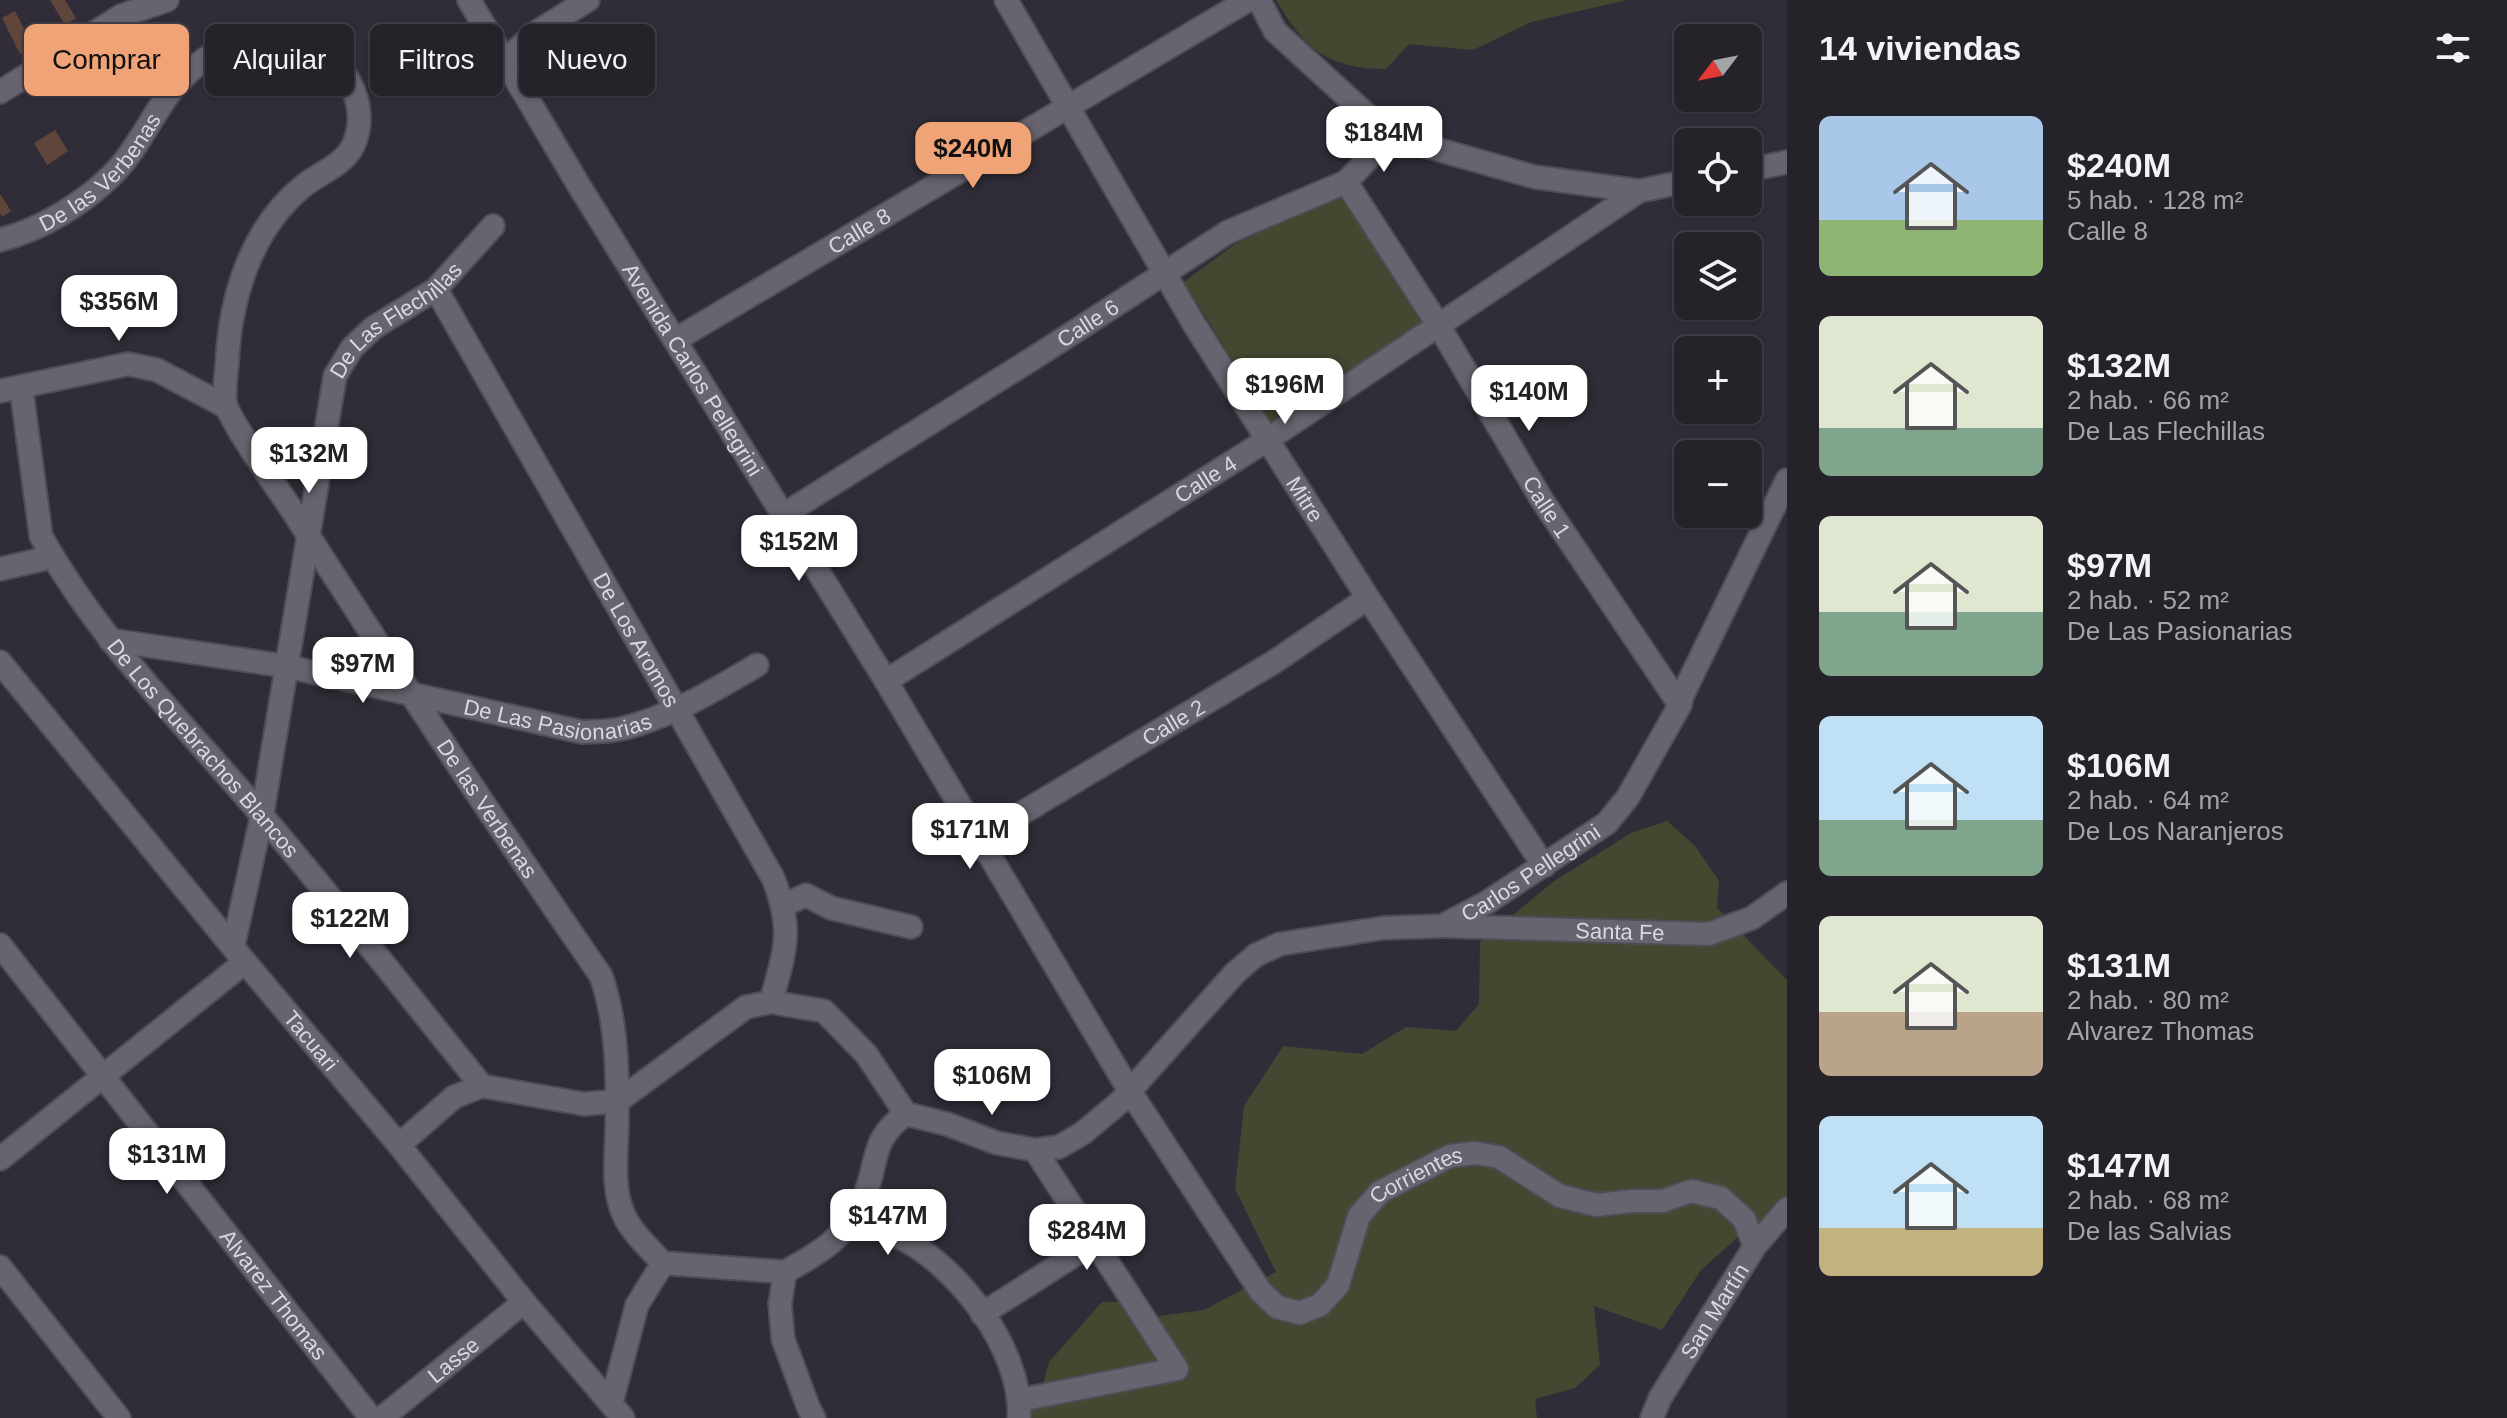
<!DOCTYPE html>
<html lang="es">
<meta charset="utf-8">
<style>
body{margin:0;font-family:Helvetica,sans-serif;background:#2d2a32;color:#f1f3f6;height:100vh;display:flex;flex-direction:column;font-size:30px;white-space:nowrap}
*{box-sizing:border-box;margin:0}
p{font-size:26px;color:#a3a4a8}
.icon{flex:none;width:44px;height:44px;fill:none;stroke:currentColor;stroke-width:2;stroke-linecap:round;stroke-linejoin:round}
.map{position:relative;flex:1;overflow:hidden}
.side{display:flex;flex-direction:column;background:#25222a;width:720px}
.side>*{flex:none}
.top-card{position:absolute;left:24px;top:24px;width:760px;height:72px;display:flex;gap:16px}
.needle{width:52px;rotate:238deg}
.tools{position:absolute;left:1674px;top:24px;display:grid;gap:16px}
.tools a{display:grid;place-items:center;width:88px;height:88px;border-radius:12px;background:#25222a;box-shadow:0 2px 6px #0004,0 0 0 2px #423f47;font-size:40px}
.price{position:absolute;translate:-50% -68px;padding:0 18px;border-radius:16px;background:#fff;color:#222;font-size:26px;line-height:52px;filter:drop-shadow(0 2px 4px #0008)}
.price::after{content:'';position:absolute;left:50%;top:48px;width:24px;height:18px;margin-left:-12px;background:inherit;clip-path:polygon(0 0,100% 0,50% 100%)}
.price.current{background:#efa377;color:#111}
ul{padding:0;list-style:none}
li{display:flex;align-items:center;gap:24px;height:200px;padding:0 32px}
li span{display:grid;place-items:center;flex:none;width:224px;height:160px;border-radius:12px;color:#555}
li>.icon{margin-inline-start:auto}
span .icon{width:96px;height:96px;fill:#fffc;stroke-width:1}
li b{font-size:34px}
h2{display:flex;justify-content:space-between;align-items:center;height:96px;padding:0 32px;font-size:34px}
.chip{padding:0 28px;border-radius:12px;background:#25222a;box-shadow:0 2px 6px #0004,0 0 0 2px #423f47;font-size:28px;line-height:72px}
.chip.current{background:#efa377;color:#111}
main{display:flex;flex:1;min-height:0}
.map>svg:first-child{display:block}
</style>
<main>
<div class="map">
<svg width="1787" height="1418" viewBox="0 0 1787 1418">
<rect width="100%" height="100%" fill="#312d38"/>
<path fill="#464730" d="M 1276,0 L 1627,0 L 1531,22 L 1473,50 L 1409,44 L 1386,69 C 1328,69 1305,49 1276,0 Z
M 1342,194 L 1424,323 L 1271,422 L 1184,282 L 1235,244 Z
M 1667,821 L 1695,846 L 1719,881 L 1717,908 L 1787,980 L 1787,1211 L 1749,1227 L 1701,1270 L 1662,1330 L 1594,1306 L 1600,1365 L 1575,1388 L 1535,1399 L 1537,1418 L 1026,1418 L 1038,1404 L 1049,1362 L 1102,1302 L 1128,1302 L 1145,1318 L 1204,1310 L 1276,1272 L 1235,1189 L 1244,1106 L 1283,1046 L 1362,1054 L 1406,1027 L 1456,1031 L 1479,1004 L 1480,942 L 1553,882 L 1631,833 Z"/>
<path fill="#60463a" d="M 50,0 L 65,0 L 76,18 L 65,25 Z
M 15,11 L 33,47 L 20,54 L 2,18 Z
M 55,130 L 68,151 L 47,165 L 34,143 Z
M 0,194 L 11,211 L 2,217 L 0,213 Z"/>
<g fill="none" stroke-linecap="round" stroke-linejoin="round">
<defs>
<g id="minor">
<path id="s1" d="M 469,0 L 578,184 L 886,681 L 1129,1090 L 1261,1292 L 1277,1307 L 1300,1313 L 1320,1305 L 1338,1285 L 1359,1216 L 1380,1192 L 1450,1156 L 1475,1153 L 1499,1157 L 1560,1196 L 1597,1205 L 1632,1201 L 1663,1201 L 1691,1191 L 1721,1198 L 1744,1219 L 1755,1246"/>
<path id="s2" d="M 1006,0 L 1194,324 L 1368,598 L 1544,866"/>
<path d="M 1259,0 L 1275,31 L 1390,136 L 1535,177 L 1639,191 L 1688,181"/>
<path d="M 507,60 L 532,35 L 588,0"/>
<path d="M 0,92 L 121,16 L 167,0"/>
<path d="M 1748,170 L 1787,162"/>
<path id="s3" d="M 1346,182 L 1439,326 L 1542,500 L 1680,705"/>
<path id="s4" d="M 0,240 C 41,230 86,202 115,172 C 138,148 151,117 171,91 C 200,56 249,23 295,42 C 314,49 339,61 349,81 C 360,101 363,124 353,146 C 343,166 317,174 301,188 C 250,231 230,299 227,364 C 226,376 224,389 225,401 C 226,416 280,492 292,510 C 392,667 495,822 601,976 C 617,1021 618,1075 617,1123 C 617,1152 611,1188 624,1215 C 632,1233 650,1249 663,1263 L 785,1272"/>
<path id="s5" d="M 436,289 L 773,878 C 794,930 785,950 771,1002"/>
<path id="s6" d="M 675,340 L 1248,0"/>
<path id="s7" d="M 21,387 L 41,536 C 98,639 184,724 259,812 C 336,902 408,995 482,1086 L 584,1104 L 618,1101 L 746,1007 L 771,1002 L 824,1011 L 866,1054 L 906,1114"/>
<path d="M 0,391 L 128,364 L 157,370 L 225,406"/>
<path id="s8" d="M 783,515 L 1040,354 L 1228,232 L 1346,182 L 1390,136"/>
<path d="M 0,569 L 52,557"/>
<path id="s9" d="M 110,640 L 285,666 L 582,732 C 594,731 608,732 620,729 C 668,718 715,690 757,665"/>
<path id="s10" d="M 0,662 L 245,962 L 399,1145 L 524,1302 L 623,1418"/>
<path id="s11" d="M 886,681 L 1267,440 L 1639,191"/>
<path id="s12" d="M 985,851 L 1012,819 L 1274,662 L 1368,598"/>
<path d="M 784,905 L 806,895 L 831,908 L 911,927"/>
<path id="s13" d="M 1444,926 L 1709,934 L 1752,918 L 1787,893"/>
<path id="s14" d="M 0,945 L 371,1418"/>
<path id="s15" d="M 233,947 L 262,815 L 335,376 L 352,348 L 373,328 L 436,289 L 493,226"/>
<path id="s16" d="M 906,1114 L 947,1124 L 997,1143 L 1035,1150 L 1059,1147 L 1083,1133 L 1120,1102 L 1235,973 L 1256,955 L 1280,944 L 1383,928 L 1442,926 L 1486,903 L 1607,823 L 1628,797 L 1680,705 L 1682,696 L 1787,480"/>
<path d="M 399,1145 L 454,1097 L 482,1086"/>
<path d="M 0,1159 L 245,962"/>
<path d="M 847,1226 C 855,1226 865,1224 872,1225 C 880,1226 888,1232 895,1235 C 956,1262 1023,1350 1019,1418"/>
<path d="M 0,1267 L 119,1418"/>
<path d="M 982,1314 L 1095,1242"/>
<path d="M 1020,1400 L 1177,1369 L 1035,1150"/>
<path d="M 611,1404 L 637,1305 L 663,1263"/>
<path id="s17" d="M 382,1418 L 524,1302"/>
<path d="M 814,1418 L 809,1409 L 783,1339 L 780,1304 L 785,1272 C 822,1251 842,1241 862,1201 C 880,1166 867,1141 906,1114"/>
<path id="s18" d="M 1652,1418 L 1660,1398 L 1755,1246 L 1787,1209"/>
</g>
</defs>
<use href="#minor" stroke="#4f4c55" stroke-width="26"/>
<use href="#minor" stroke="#67636f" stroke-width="22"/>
</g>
<g text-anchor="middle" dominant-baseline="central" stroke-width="6" stroke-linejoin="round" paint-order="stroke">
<g font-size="22" fill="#dad8df" stroke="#312d38">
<text stroke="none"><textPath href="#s4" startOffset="124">De las Verbenas</textPath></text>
<text stroke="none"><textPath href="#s6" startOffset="214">Calle 8</textPath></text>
<text stroke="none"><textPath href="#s15" startOffset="664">De Las Flechillas</textPath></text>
<text stroke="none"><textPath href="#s8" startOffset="360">Calle 6</textPath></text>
<text stroke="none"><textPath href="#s1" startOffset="432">Avenida Carlos Pellegrini</textPath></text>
<text stroke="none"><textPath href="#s11" startOffset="378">Calle 4</textPath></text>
<text stroke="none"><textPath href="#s2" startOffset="582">Mitre</textPath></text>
<text stroke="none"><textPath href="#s3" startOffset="382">Calle 1</textPath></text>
<text stroke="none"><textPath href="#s5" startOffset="404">De Los Aromos</textPath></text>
<text stroke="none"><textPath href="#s9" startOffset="456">De Las Pasionarias</textPath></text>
<text stroke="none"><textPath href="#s12" startOffset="230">Calle 2</textPath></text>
<text stroke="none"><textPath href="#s7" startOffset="418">De Los Quebrachos Blancos</textPath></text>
<text stroke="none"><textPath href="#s4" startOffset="1298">De las Verbenas</textPath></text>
<text stroke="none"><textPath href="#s16" startOffset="728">Carlos Pellegrini</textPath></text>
<text stroke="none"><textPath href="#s13" startOffset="176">Santa Fe</textPath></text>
<text stroke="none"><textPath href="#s10" startOffset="490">Tacuari</textPath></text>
<text stroke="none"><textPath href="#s1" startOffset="1754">Corrientes</textPath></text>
<text stroke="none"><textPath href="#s14" startOffset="444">Alvarez Thomas</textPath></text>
<text stroke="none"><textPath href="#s18" startOffset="124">San Martín</textPath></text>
<text stroke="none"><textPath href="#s17" startOffset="92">Lasse</textPath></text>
</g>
</g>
</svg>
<div class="tools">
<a><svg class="needle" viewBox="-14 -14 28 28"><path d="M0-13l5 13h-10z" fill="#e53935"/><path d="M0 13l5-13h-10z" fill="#a3a4a8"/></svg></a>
<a><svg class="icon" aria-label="locate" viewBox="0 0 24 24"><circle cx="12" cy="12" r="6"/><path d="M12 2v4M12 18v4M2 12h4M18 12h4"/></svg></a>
<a><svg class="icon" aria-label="layers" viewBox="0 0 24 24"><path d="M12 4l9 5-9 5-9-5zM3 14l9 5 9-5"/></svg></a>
<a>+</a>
<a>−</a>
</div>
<b class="price" style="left:1384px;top:174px">$184M</b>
<b class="price current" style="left:973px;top:190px">$240M</b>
<b class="price" style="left:119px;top:343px">$356M</b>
<b class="price" style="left:1285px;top:426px">$196M</b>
<b class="price" style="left:1529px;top:433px">$140M</b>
<b class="price" style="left:309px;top:495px">$132M</b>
<b class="price" style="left:799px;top:583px">$152M</b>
<b class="price" style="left:363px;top:705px">$97M</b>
<b class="price" style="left:970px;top:871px">$171M</b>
<b class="price" style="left:350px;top:960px">$122M</b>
<b class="price" style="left:992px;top:1117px">$106M</b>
<b class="price" style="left:167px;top:1196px">$131M</b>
<b class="price" style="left:888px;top:1257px">$147M</b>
<b class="price" style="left:1087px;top:1272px">$284M</b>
<div class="top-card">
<a class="chip current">Comprar</a>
<a class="chip">Alquilar</a>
<a class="chip">Filtros</a>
<a class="chip">Nuevo</a>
</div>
</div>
<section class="side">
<h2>14 viviendas<svg class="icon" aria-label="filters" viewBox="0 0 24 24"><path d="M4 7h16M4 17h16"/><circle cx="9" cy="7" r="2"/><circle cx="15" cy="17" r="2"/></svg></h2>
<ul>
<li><span style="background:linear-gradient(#a9c7e8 65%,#8fb573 0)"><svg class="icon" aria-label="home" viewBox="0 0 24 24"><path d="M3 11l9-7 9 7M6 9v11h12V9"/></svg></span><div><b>$240M</b><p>5 hab. · 128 m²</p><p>Calle 8</p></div></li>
<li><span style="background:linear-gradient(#dfe7d0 70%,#7fa58c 0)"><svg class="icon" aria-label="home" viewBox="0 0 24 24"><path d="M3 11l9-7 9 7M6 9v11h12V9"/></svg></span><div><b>$132M</b><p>2 hab. · 66 m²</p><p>De Las Flechillas</p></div></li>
<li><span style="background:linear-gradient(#dfe7d0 60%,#7fa58c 0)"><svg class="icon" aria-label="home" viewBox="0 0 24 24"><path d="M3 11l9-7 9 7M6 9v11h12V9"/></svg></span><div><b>$97M</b><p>2 hab. · 52 m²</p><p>De Las Pasionarias</p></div></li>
<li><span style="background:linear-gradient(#bfe0f5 65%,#7fa58c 0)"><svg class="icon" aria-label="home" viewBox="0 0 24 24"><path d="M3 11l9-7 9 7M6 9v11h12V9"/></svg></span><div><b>$106M</b><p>2 hab. · 64 m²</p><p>De Los Naranjeros</p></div></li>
<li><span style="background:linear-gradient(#dfe7d0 60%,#b9a48a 0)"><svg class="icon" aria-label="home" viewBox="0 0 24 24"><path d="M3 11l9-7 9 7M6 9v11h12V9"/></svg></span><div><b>$131M</b><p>2 hab. · 80 m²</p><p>Alvarez Thomas</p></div></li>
<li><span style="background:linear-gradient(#bfe0f5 70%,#c2b280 0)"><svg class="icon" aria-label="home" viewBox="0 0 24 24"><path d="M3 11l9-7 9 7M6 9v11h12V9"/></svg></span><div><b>$147M</b><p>2 hab. · 68 m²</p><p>De las Salvias</p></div></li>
</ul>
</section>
</main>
